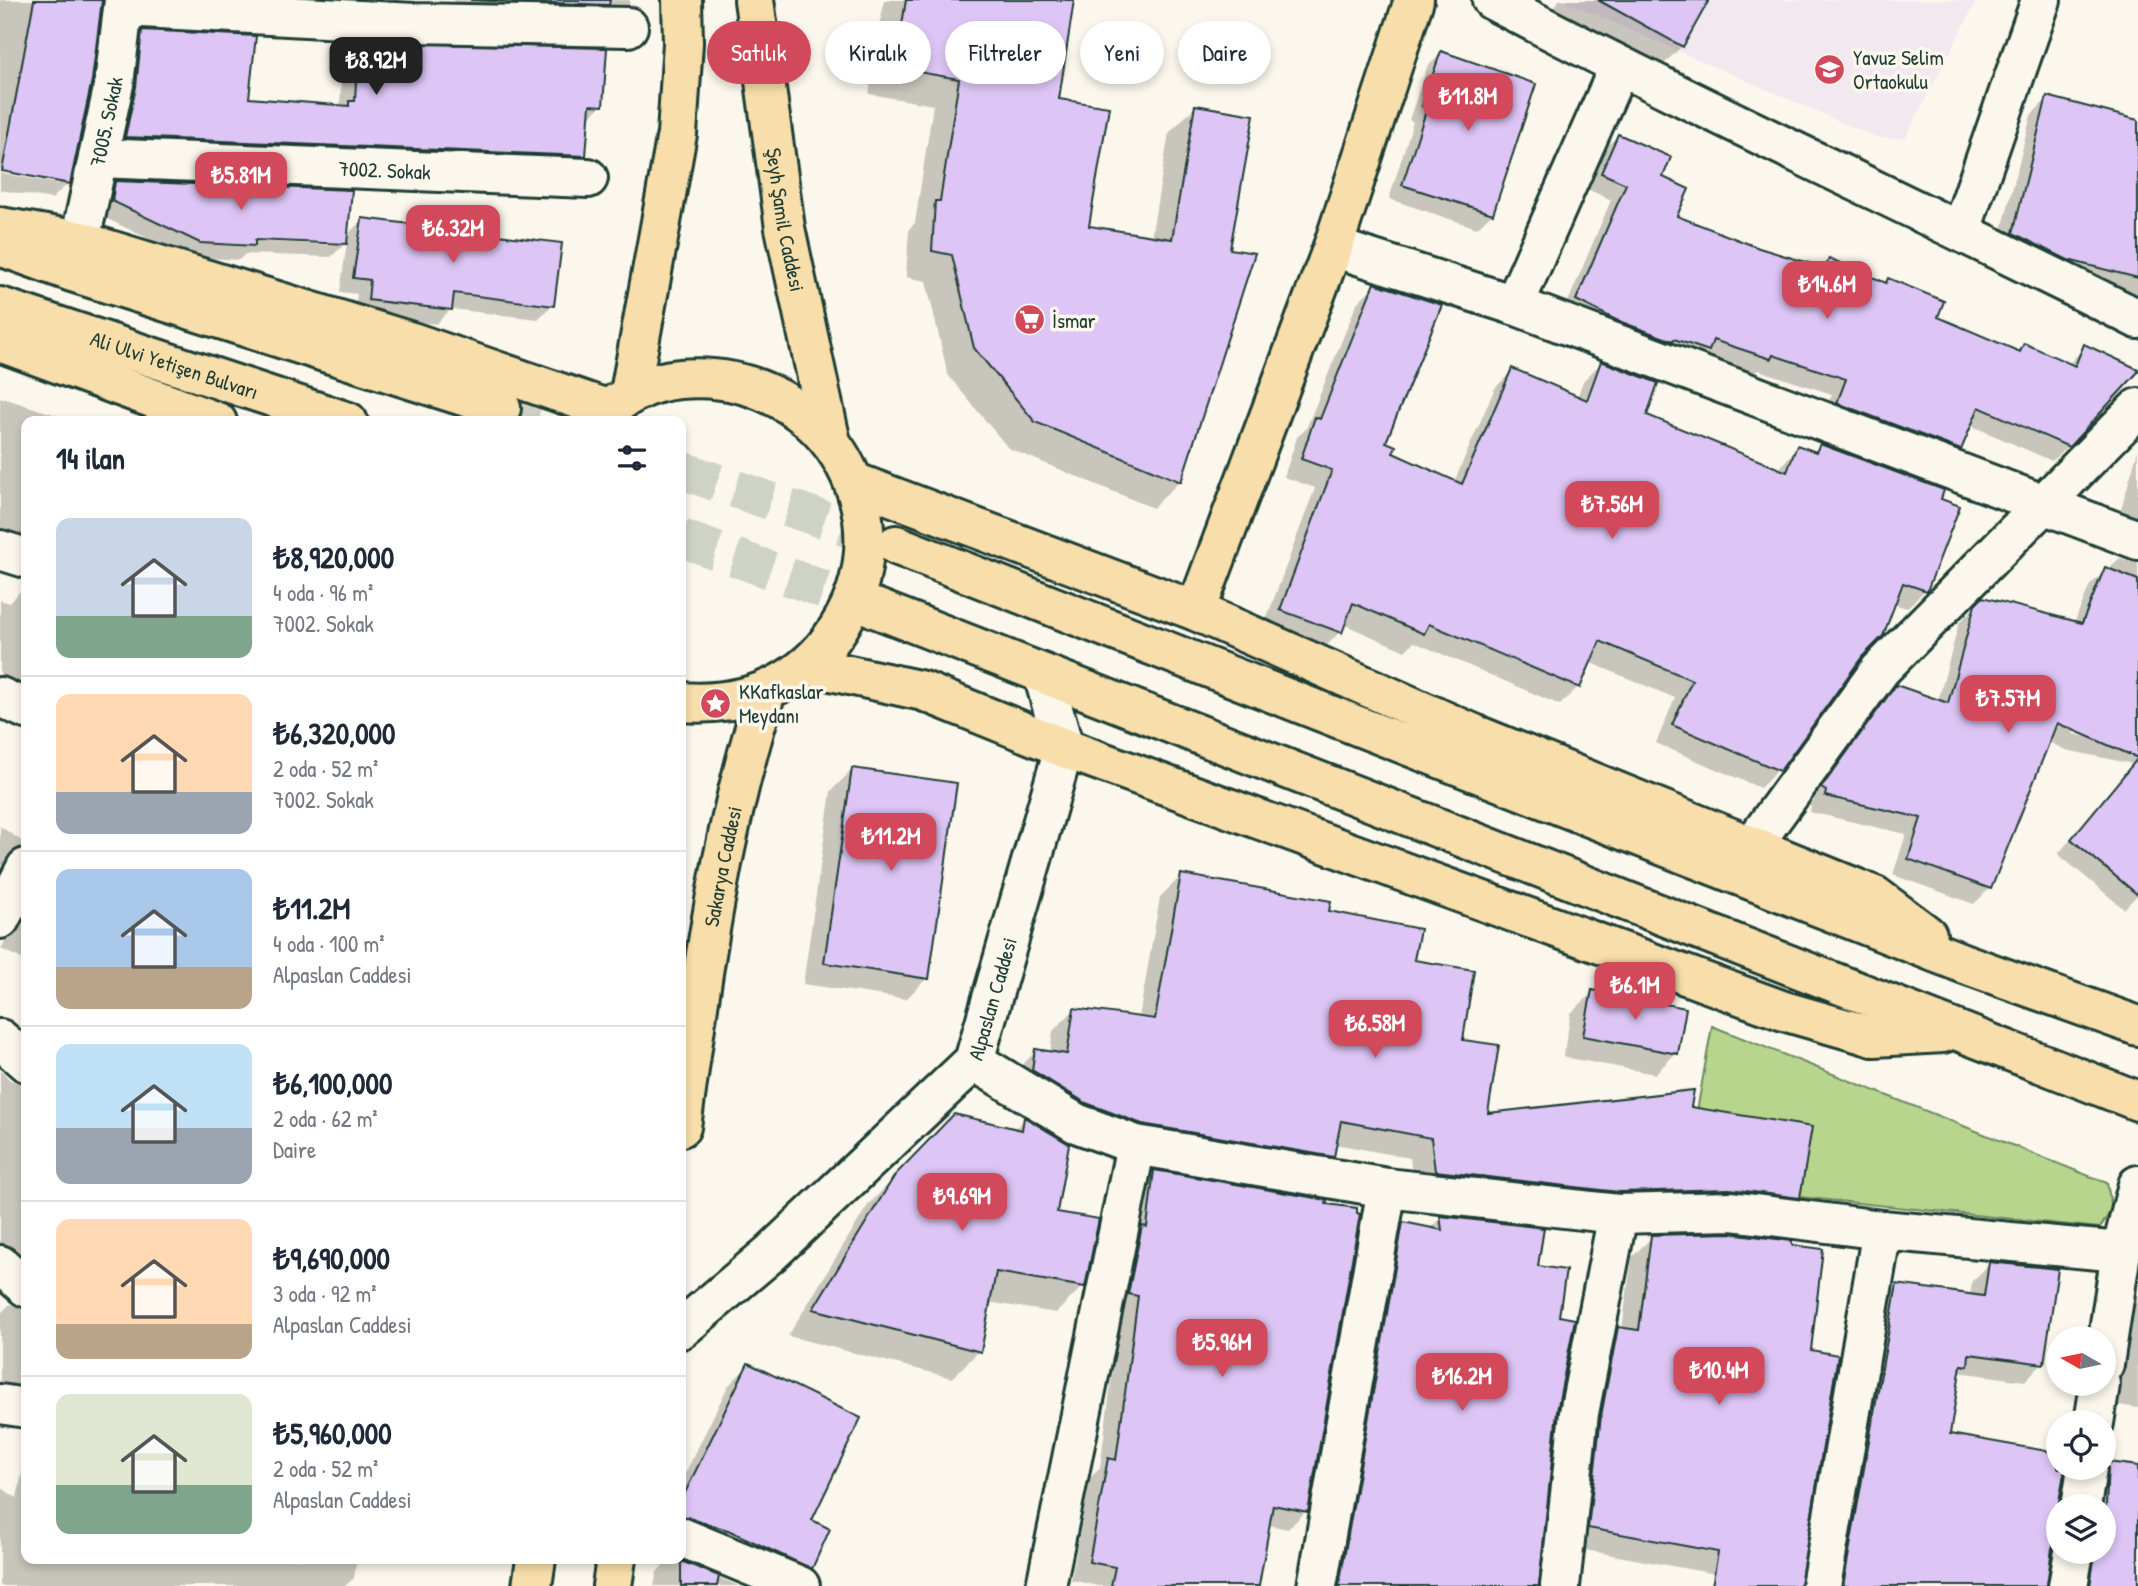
<!DOCTYPE html>
<html lang="tr">
<meta charset="utf-8">
<style>
body{margin:0;font-family:"Patrick Hand",sans-serif;background:#f6f6f7;color:#1f2937;height:100vh;display:flex;flex-direction:column;font-size:26px;white-space:nowrap}
*{box-sizing:border-box;margin:0}
p{font-size:23px;color:#747a83}
.icon{flex:none;width:38px;height:38px;fill:none;stroke:currentColor;stroke-width:2;stroke-linecap:round;stroke-linejoin:round}
.map{position:relative;flex:1;overflow:hidden}
.side{position:absolute;left:21px;top:416px;width:665px;height:1148px;display:flex;flex-direction:column;background:#fff;border-radius:14px;box-shadow:0 4px 10px #0003}
.side>*{flex:none}
.guide{position:absolute;left:707px;top:21px;width:665px;height:63px;display:flex;gap:14px}
.needle{width:46px;rotate:279deg}
.tools{position:absolute;left:2046px;top:1326px;display:grid;gap:14px}
.tools a{display:grid;place-items:center;width:70px;height:70px;border-radius:50%;background:#fff;box-shadow:0 4px 10px #0003;font-size:35px}
.price{position:absolute;translate:-50% -60px;padding:0 16px;border-radius:14px;background:#d1495b;color:#fff;font-size:23px;line-height:46px;filter:drop-shadow(0 2px 4px #0008)}
.price::after{content:'';position:absolute;left:50%;top:42px;width:21px;height:16px;margin-left:-10px;background:inherit;clip-path:polygon(0 0,100% 0,50% 100%)}
.price.current{background:#222;color:#fff}
ul{padding:0;list-style:none}
li{display:flex;align-items:center;gap:21px;height:175px;padding:0 35px}
li+li{border-top:2px solid #e0e1e3}
li span{display:grid;place-items:center;flex:none;width:196px;height:140px;border-radius:14px;color:#555}
li>.icon{margin-inline-start:auto}
span .icon{width:84px;height:84px;fill:#fffc;stroke-width:1}
li b{font-size:30px}
h2{display:flex;justify-content:space-between;align-items:center;height:84px;padding:0 35px;font-size:30px}
.pill{padding:0 24px;border-radius:32px;background:#fff;box-shadow:0 4px 10px #0003;font-size:24px;line-height:63px}
.pill.current{background:#d1495b;color:#fff}
.map>svg:first-child{display:block}
</style>
<div class="map">
<svg width="2138" height="1586" viewBox="0 0 2138 1586">
<rect width="100%" height="100%" fill="#fbf7ec"/>
<filter id="ink" filterUnits="userSpaceOnUse"><feTurbulence type="fractalNoise" baseFrequency=".0143" numOctaves="2"/><feDisplacementMap in="SourceGraphic" scale="14" xChannelSelector="R" yChannelSelector="G"/><feConvolveMatrix kernelMatrix="1 2 1 2 8 2 1 2 1" color-interpolation-filters="sRGB"/></filter>
<g filter="url(#ink)">
<path fill="#f2e8ef" d="M 1561,0 L 1977,0 L 1905,138 L 1878,138 Z"/>
<path fill="#b8d58d" stroke="#6c8960" stroke-width="2" d="M 1712,1026 L 2107,1183 L 2112,1209 L 2100,1228 L 1684,1185 Z"/>
<path fill="#0003" fill-rule="evenodd" d="M 0,0 L 100,0 L 68,183 L 52,199 L 0,190 L 0,173 L 59,184 L 59,180 L 0,169 Z
M 454,0 L 630,0 L 629,5 L 613,21 L 454,18 Z
M 884,0 L 1073,0 L 1057,100 L 1087,227 L 1151,238 L 1169,133 L 1196,106 L 1228,250 L 1253,254 L 1179,482 L 1153,508 L 1008,448 L 948,375 L 926,281 L 906,277 L 909,229 L 915,223 L 933,105 L 869,94 Z
M 1559,0 L 1707,0 L 1682,46 L 1655,73 L 1550,16 Z
M 143,32 L 247,100 L 340,107 L 342,60 L 359,44 L 601,105 L 587,120 L 585,155 L 568,172 L 109,153 L 126,48 Z
M 1442,53 L 1492,213 L 1477,228 L 1389,199 L 1413,122 L 1409,120 L 1427,67 Z
M 2048,98 L 2138,136 L 2138,318 L 1997,250 L 2031,115 Z
M 1618,136 L 1661,178 L 1675,217 L 1758,249 L 1821,268 L 1830,260 L 1884,285 L 1888,280 L 1935,318 L 2017,352 L 2024,345 L 2068,365 L 2085,346 L 2068,446 L 2052,461 L 1970,425 L 1960,449 L 1944,465 L 1822,419 L 1832,394 L 1758,370 L 1754,373 L 1562,316 L 1611,200 L 1587,189 L 1603,151 Z
M 116,182 L 346,236 L 362,220 L 552,305 L 538,319 L 451,309 L 436,324 L 354,314 L 357,294 L 340,292 L 347,242 L 331,257 L 245,254 L 239,260 L 185,256 L 99,215 L 102,197 ZM 246,238 L 335,242 L 335,245 L 246,241 Z
M 1375,285 L 1384,443 L 1391,454 L 1454,482 L 1495,388 L 1513,370 L 1577,398 L 1583,381 L 1601,363 L 1644,416 L 1778,470 L 1797,447 L 1813,453 L 1820,446 L 1925,590 L 1907,608 L 1893,604 L 1861,656 L 1778,770 L 1760,788 L 1656,743 L 1675,698 L 1589,662 L 1578,687 L 1560,705 L 1414,642 L 1405,651 L 1343,624 L 1340,632 L 1322,650 L 1263,628 L 1315,488 L 1284,477 L 1297,437 L 1306,429 L 1357,303 Z
M 0,397 L 78,422 L 26,422 L 26,545 L 0,538 Z
M 2138,450 L 2138,542 L 2115,530 Z
M 2120,558 L 2138,563 L 2138,744 L 2074,731 L 2073,734 L 2138,748 L 2138,765 L 2066,750 L 2048,742 L 1990,888 L 1974,904 L 1893,875 L 1906,834 L 1810,812 L 1811,807 L 1806,805 L 1880,704 L 1896,687 L 1938,701 L 1959,623 L 1983,599 L 2074,623 L 2090,585 Z
M 26,584 L 26,717 L 0,700 L 0,600 L 10,603 Z
M 852,770 L 927,978 L 906,999 L 803,984 L 831,791 Z
M 2124,777 L 2138,789 L 2138,894 L 2124,909 L 2058,854 Z
M 0,826 L 26,844 L 26,854 L 14,866 L 4,864 L 0,867 Z
M 1181,876 L 1327,912 L 1412,962 L 1461,1041 L 1486,1115 L 1689,1108 L 1798,1197 L 1777,1218 L 1414,1192 L 1410,1158 L 1335,1144 L 1333,1156 L 1312,1177 L 1120,1144 L 1015,1072 L 1036,1051 L 1050,1053 L 1053,1031 L 1074,1010 L 1139,1018 L 1160,897 Z
M 26,900 L 26,961 L 1,949 Z
M 1593,992 L 1676,1053 L 1655,1074 L 1563,1057 L 1571,1013 Z
M 0,1070 L 10,1080 L 26,1085 L 26,1284 L 0,1271 Z
M 955,1116 L 1014,1130 L 1025,1119 L 1083,1286 L 1056,1313 L 988,1302 L 979,1351 L 952,1378 L 788,1336 L 868,1205 Z
M 1155,1172 L 1324,1205 L 1306,1511 L 1288,1529 L 1268,1525 L 1257,1586 L 1098,1586 L 1071,1580 L 1090,1478 L 1100,1468 L 1136,1190 Z
M 1441,1218 L 1536,1267 L 1557,1318 L 1556,1410 L 1537,1586 L 1325,1586 L 1386,1242 L 1404,1224 L 1429,1229 Z
M 1652,1237 L 1781,1586 L 1569,1547 L 1599,1349 L 1619,1329 L 1622,1329 L 1632,1257 Z
M 1990,1264 L 2042,1363 L 2025,1381 L 1958,1372 L 1948,1436 L 2058,1455 L 2058,1548 L 2051,1548 L 2046,1586 L 1829,1586 L 1880,1304 L 1898,1286 L 1970,1296 L 1972,1281 Z
M 2138,1283 L 2138,1408 L 2105,1403 L 2122,1300 Z
M 10,1304 L 26,1310 L 26,1416 L 0,1402 L 0,1314 Z
M 749,1365 L 810,1521 L 811,1568 L 792,1586 L 681,1543 L 681,1482 L 728,1386 Z
M 26,1453 L 26,1559 L 357,1559 L 354,1578 L 345,1586 L 0,1586 L 0,1487 L 17,1498 Z
M 2108,1464 L 2138,1468 L 2138,1586 L 2076,1586 L 2070,1552 L 2104,1552 L 2104,1507 L 2088,1507 L 2091,1482 Z
M 669,1559 L 675,1559 L 739,1586 L 654,1586 L 657,1572 Z"/>
<path fill="#ddc6f6" stroke="#1f3d34" stroke-width="2" d="M 34,0 L 102,0 L 92,80 L 70,184 L 2,171 Z
M 470,0 L 610,0 L 609,5 Z
M 906,0 L 1074,0 L 1059,99 L 1109,107 L 1089,226 L 1172,239 L 1195,105 L 1254,115 L 1230,249 L 1255,253 L 1181,482 L 1035,422 L 974,348 L 952,255 L 932,251 L 935,201 L 940,201 L 959,79 L 895,68 Z
M 1598,0 L 1709,0 L 1683,47 Z
M 142,30 L 256,36 L 249,98 L 349,106 L 349,101 L 355,101 L 358,42 L 607,48 L 603,106 L 590,105 L 586,156 L 125,137 L 136,87 Z
M 1441,51 L 1536,84 L 1493,214 L 1402,185 L 1427,108 L 1422,106 Z
M 2047,96 L 2138,120 L 2138,278 L 2068,260 L 2013,233 Z
M 1618,134 L 1671,157 L 1663,177 L 1689,189 L 1677,216 L 1759,248 L 1825,268 L 1829,258 L 1886,283 L 1888,278 L 1944,301 L 1938,317 L 2020,352 L 2024,343 L 2075,366 L 2084,344 L 2138,369 L 2138,372 L 2069,447 L 1979,407 L 1961,450 L 1837,403 L 1846,379 L 1773,355 L 1771,359 L 1713,340 L 1709,351 L 1674,339 L 1673,341 L 1616,320 L 1576,300 L 1626,184 L 1601,173 Z
M 115,181 L 352,190 L 347,244 L 255,240 L 255,246 L 200,243 L 112,201 Z
M 362,218 L 562,243 L 554,306 L 454,293 L 452,310 L 368,300 L 370,280 L 353,278 Z
M 1374,283 L 1442,305 L 1386,442 L 1396,446 L 1393,453 L 1462,484 L 1512,368 L 1587,400 L 1601,361 L 1658,383 L 1647,415 L 1787,472 L 1797,445 L 1816,452 L 1820,444 L 1944,490 L 1941,499 L 1960,506 L 1927,591 L 1903,583 L 1883,636 L 1862,657 L 1780,771 L 1672,725 L 1692,680 L 1600,641 L 1580,688 L 1429,624 L 1424,634 L 1353,603 L 1342,633 L 1280,610 L 1332,470 L 1301,459 L 1315,417 L 1320,419 Z
M 2105,567 L 2138,580 L 2138,895 L 2071,839 L 2138,758 L 2057,723 L 1991,889 L 1908,859 L 1921,818 L 1825,796 L 1826,791 L 1821,788 L 1896,685 L 1948,703 L 1975,605 L 1983,597 L 2082,623 Z
M 852,768 L 957,783 L 929,979 L 824,963 Z
M 1181,874 L 1331,901 L 1329,911 L 1420,929 L 1414,960 L 1474,970 L 1463,1040 L 1499,1045 L 1488,1113 L 1694,1090 L 1691,1107 L 1812,1127 L 1800,1198 L 1730,1189 L 1619,1192 L 1435,1171 L 1431,1138 L 1341,1121 L 1334,1157 L 1142,1124 L 1086,1103 L 1032,1070 L 1035,1049 L 1067,1054 L 1074,1008 L 1155,1019 Z
M 1592,990 L 1686,1008 L 1678,1054 L 1583,1036 Z
M 954,1114 L 1022,1130 L 1024,1117 L 1069,1144 L 1057,1212 L 1099,1219 L 1085,1287 L 996,1272 L 981,1352 L 813,1309 L 895,1175 Z
M 1154,1170 L 1327,1200 L 1326,1204 L 1357,1208 L 1357,1213 L 1360,1214 L 1308,1512 L 1273,1505 L 1259,1586 L 1111,1586 L 1115,1567 L 1089,1562 L 1108,1458 L 1116,1460 L 1138,1296 L 1128,1294 L 1142,1226 L 1147,1227 Z
M 1440,1216 L 1544,1228 L 1538,1266 L 1566,1270 L 1559,1316 L 1575,1319 L 1557,1411 L 1539,1586 L 1339,1586 L 1403,1222 L 1442,1230 Z
M 1730,1233 L 1792,1241 L 1792,1245 L 1823,1249 L 1811,1350 L 1838,1355 L 1800,1586 L 1712,1586 L 1718,1552 L 1588,1528 L 1601,1416 L 1618,1327 L 1639,1330 L 1651,1235 Z
M 1989,1262 L 2058,1269 L 2044,1364 L 1969,1354 L 1968,1366 L 1961,1365 L 1950,1434 L 2058,1453 L 2058,1468 L 2065,1468 L 2058,1507 L 2058,1537 L 2052,1548 L 2047,1586 L 1843,1586 L 1897,1284 L 1984,1296 Z
M 748,1363 L 861,1418 L 812,1520 L 830,1529 L 812,1569 L 728,1530 L 681,1516 L 681,1501 Z
M 2108,1462 L 2138,1466 L 2138,1586 L 2090,1586 L 2095,1552 L 2104,1552 Z
M 681,1561 L 719,1576 L 717,1586 L 681,1586 Z"/>
<g fill="none" stroke-linecap="round" stroke-linejoin="round">
<path stroke="#cfd2c7" stroke-width="38" stroke-dasharray="38 19" stroke-linecap="butt" d="M 501,408 L 540,422
M 681,470 L 890,543
M 681,538 L 875,608"/>
<defs>
<g id="minor">
<path d="M 1492,0 C 1705,112 1923,211 2138,319"/>
<path d="M 124,7 L 414,23 L 628,27"/>
<path id="s1" d="M 98,158 L 588,178"/>
<path d="M 1961,230 L 2041,0"/>
<path id="s2" d="M 80,241 L 114,84 L 124,0"/>
<path d="M 1333,247 L 1514,305 L 2138,540"/>
<path d="M 1514,305 L 1619,67"/>
<path d="M 0,550 L 26,558"/>
<path d="M 0,697 L 26,709"/>
<path d="M 1752,846 L 1880,670 L 2138,408"/>
<path d="M 0,919 L 26,868"/>
<path d="M 0,1039 L 26,1062"/>
<path d="M 974,1061 L 1076,1123 L 1136,1145 L 1387,1188 L 1618,1214 L 1731,1211 L 1882,1230 L 2121,1252"/>
<path d="M 0,1265 L 26,1287"/>
<path id="s3" d="M 681,1329 L 771,1253 L 974,1061 L 1064,748 L 1043,674"/>
<path d="M 2104,1364 L 2121,1252 L 2138,1185"/>
<path d="M 0,1404 L 26,1408"/>
<path d="M 2094,1423 L 2100,1384"/>
<path d="M 2081,1507 L 2087,1468"/>
<path d="M 681,1537 L 800,1586"/>
<path d="M 1046,1586 L 1136,1145"/>
<path d="M 1317,1586 L 1387,1188"/>
<path d="M 1560,1586 L 1579,1413 L 1618,1214"/>
<path d="M 1821,1586 L 1882,1230"/>
<path d="M 2068,1586 L 2074,1552"/>
</g>
<g id="major">
<path id="s4" d="M 754,0 L 785,228 L 830,438"/>
<path d="M 0,227 L 80,241 L 415,343 L 607,409"/>
<path d="M 0,246 L 72,272 L 501,408"/>
<path id="s5" d="M 0,307 L 348,422"/>
<path d="M 0,342 L 217,422"/>
<path d="M 630,393 L 677,134 L 683,43 L 682,0"/>
<path d="M 590,422 C 617,402 645,381 680,379 C 831,366 922,532 823,649 C 786,691 735,706 681,702"/>
<path d="M 854,482 L 1196,611 L 1474,734 L 1875,896 L 1927,935"/>
<path d="M 896,545 L 1965,964 L 2138,1026"/>
<path d="M 875,608 L 2138,1101"/>
<path d="M 1196,611 L 1333,247 L 1414,0"/>
<path d="M 808,666 L 923,691 L 1064,748 L 1784,1011 L 1874,1037 L 1943,1033"/>
<path id="s6" d="M 681,1127 C 701,981 720,833 766,692"/>
<path d="M 532,1586 L 536,1559"/>
<path d="M 612,1586 L 616,1559"/>
</g>
</defs>
<use href="#minor" stroke="#1f3d34" stroke-width="44"/>
<use href="#major" stroke="#1f3d34" stroke-width="44"/>
<use href="#minor" stroke="#fbf7ec" stroke-width="38"/>
<use href="#major" stroke="#f8deab" stroke-width="38"/>
</g>
</g>
<defs>
<symbol id="school-disc" viewBox="-11 -11 22 22"><circle r="9.5" fill="#d1495b" stroke="#fbf7ec"/><path d="M0-5L7-2L0 1L-7-2ZM-4 1L0 2.5L4 1V4Q0 6-4 4Z" fill="#fff"/></symbol>
<symbol id="supermarket-disc" viewBox="-11 -11 22 22"><circle r="9.5" fill="#d1495b" stroke="#fbf7ec"/><path d="M-6-5.5h2.5l.6 2H6L4.5 2H-2.5L-4.4-4H-6ZM-1.5 3.2a1.3 1.3 0 1 0 .1 0ZM3 3.2a1.3 1.3 0 1 0 .1 0Z" fill="#fff"/></symbol>
<symbol id="sight-disc" viewBox="-11 -11 22 22"><circle r="9.5" fill="#d1495b" stroke="#fbf7ec"/><path d="M0-6L1.8-2.2L6-1.7L2.9 1.2L3.7 5.4L0 3.3L-3.7 5.4L-2.9 1.2L-6-1.7L-1.8-2.2Z" fill="#fff"/></symbol>
</defs>
<g fill-rule="evenodd">
<use href="#school-disc" x="1812" y="52" width="35" height="35"/>
<use href="#supermarket-disc" x="1012" y="302" width="35" height="35"/>
<use href="#sight-disc" x="698" y="686" width="35" height="35"/>
</g>
<g text-anchor="middle" dominant-baseline="central" stroke-width="7" stroke-linejoin="round" paint-order="stroke">
<g font-size="21" fill="#1f3d34" stroke="#fbf7ec" text-anchor="start">
<text x="1853" y="57">Yavuz Selim<tspan x="1853" dy="24">Ortaokulu</tspan></text>
<text x="1052" y="320">İsmar</text>
<text x="739" y="691">KKafkaslar<tspan x="739" dy="24">Meydanı</tspan></text>
</g>
<g font-size="21" fill="#1f3d34" stroke="#fbf7ec">
<text stroke="none"><textPath href="#s2" startOffset="122">7005. Sokak</textPath></text>
<text stroke="none"><textPath href="#s1" startOffset="287">7002. Sokak</textPath></text>
<text stroke="none"><textPath href="#s4" startOffset="222">Şeyh Şamil Caddesi</textPath></text>
<text stroke="none"><textPath href="#s5" startOffset="184">Ali Ulvi Yetişen Bulvarı</textPath></text>
<text stroke="none"><textPath href="#s6" startOffset="264">Sakarya Caddesi</textPath></text>
<text stroke="none"><textPath href="#s3" startOffset="462">Alpaslan Caddesi</textPath></text>
</g>
</g>
</svg>
<div class="tools">
<a><svg class="needle" viewBox="-14 -14 28 28"><path d="M0-13l5 13h-10z" fill="#e53935"/><path d="M0 13l5-13h-10z" fill="#747a83"/></svg></a>
<a><svg class="icon" aria-label="locate" viewBox="0 0 24 24"><circle cx="12" cy="12" r="6"/><path d="M12 2v4M12 18v4M2 12h4M18 12h4"/></svg></a>
<a><svg class="icon" aria-label="layers" viewBox="0 0 24 24"><path d="M12 4l9 5-9 5-9-5zM3 14l9 5 9-5"/></svg></a>
</div>
<b class="price current" style="left:376px;top:97px">₺8.92M</b>
<b class="price" style="left:1468px;top:133px">₺11.8M</b>
<b class="price" style="left:241px;top:212px">₺5.81M</b>
<b class="price" style="left:453px;top:265px">₺6.32M</b>
<b class="price" style="left:1827px;top:321px">₺14.6M</b>
<b class="price" style="left:1612px;top:541px">₺7.56M</b>
<b class="price" style="left:2008px;top:735px">₺7.57M</b>
<b class="price" style="left:891px;top:873px">₺11.2M</b>
<b class="price" style="left:1635px;top:1022px">₺6.1M</b>
<b class="price" style="left:1375px;top:1060px">₺6.58M</b>
<b class="price" style="left:962px;top:1233px">₺9.69M</b>
<b class="price" style="left:1222px;top:1379px">₺5.96M</b>
<b class="price" style="left:1719px;top:1407px">₺10.4M</b>
<b class="price" style="left:1462px;top:1413px">₺16.2M</b>
<div class="guide">
<a class="pill current">Satılık</a>
<a class="pill">Kiralık</a>
<a class="pill">Filtreler</a>
<a class="pill">Yeni</a>
<a class="pill">Daire</a>
</div>
<section class="side">
<h2>14 ilan<svg class="icon" aria-label="filters" viewBox="0 0 24 24"><path d="M4 7h16M4 17h16"/><circle cx="9" cy="7" r="2"/><circle cx="15" cy="17" r="2"/></svg></h2>
<ul>
<li><span style="background:linear-gradient(#c9d6e8 70%,#7fa58c 0)"><svg class="icon" aria-label="home" viewBox="0 0 24 24"><path d="M3 11l9-7 9 7M6 9v11h12V9"/></svg></span><div><b>₺8,920,000</b><p>4 oda · 96 m²</p><p>7002. Sokak</p></div></li>
<li><span style="background:linear-gradient(#ffd9b3 70%,#9aa5b1 0)"><svg class="icon" aria-label="home" viewBox="0 0 24 24"><path d="M3 11l9-7 9 7M6 9v11h12V9"/></svg></span><div><b>₺6,320,000</b><p>2 oda · 52 m²</p><p>7002. Sokak</p></div></li>
<li><span style="background:linear-gradient(#a9c7e8 70%,#b9a48a 0)"><svg class="icon" aria-label="home" viewBox="0 0 24 24"><path d="M3 11l9-7 9 7M6 9v11h12V9"/></svg></span><div><b>₺11.2M</b><p>4 oda · 100 m²</p><p>Alpaslan Caddesi</p></div></li>
<li><span style="background:linear-gradient(#bfe0f5 60%,#9aa5b1 0)"><svg class="icon" aria-label="home" viewBox="0 0 24 24"><path d="M3 11l9-7 9 7M6 9v11h12V9"/></svg></span><div><b>₺6,100,000</b><p>2 oda · 62 m²</p><p>Daire</p></div></li>
<li><span style="background:linear-gradient(#ffd9b3 75%,#b9a48a 0)"><svg class="icon" aria-label="home" viewBox="0 0 24 24"><path d="M3 11l9-7 9 7M6 9v11h12V9"/></svg></span><div><b>₺9,690,000</b><p>3 oda · 92 m²</p><p>Alpaslan Caddesi</p></div></li>
<li><span style="background:linear-gradient(#dfe7d0 65%,#7fa58c 0)"><svg class="icon" aria-label="home" viewBox="0 0 24 24"><path d="M3 11l9-7 9 7M6 9v11h12V9"/></svg></span><div><b>₺5,960,000</b><p>2 oda · 52 m²</p><p>Alpaslan Caddesi</p></div></li>
</ul>
</section>
</div>
